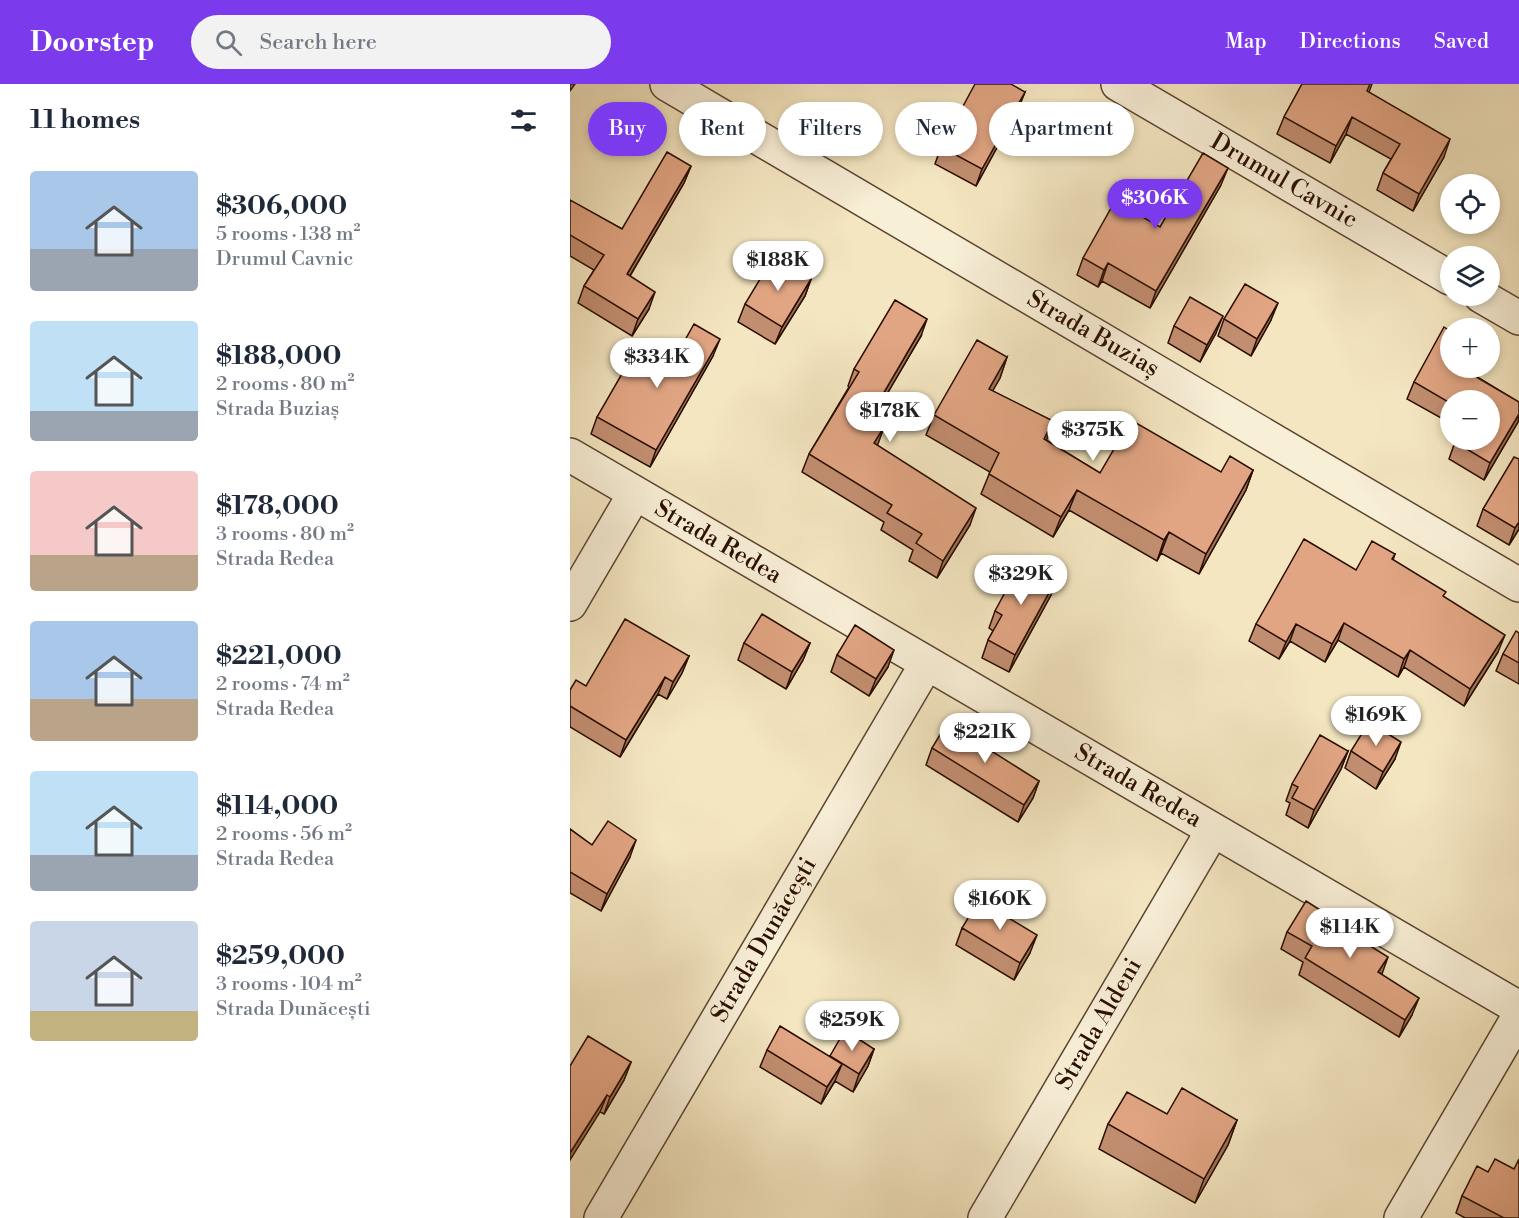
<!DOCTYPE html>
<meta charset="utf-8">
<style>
body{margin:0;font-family:"Libre Bodoni",serif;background:#f2f2f3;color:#1f2937;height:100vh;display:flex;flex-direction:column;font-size:22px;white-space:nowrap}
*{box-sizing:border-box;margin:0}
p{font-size:20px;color:#747a83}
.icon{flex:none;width:33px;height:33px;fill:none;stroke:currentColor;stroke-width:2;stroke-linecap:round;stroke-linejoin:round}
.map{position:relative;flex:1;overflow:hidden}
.side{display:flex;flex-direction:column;background:#fff;width:570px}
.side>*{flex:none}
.banner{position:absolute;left:18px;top:18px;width:570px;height:54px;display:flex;gap:12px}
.tools{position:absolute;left:870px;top:90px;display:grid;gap:12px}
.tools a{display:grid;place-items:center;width:60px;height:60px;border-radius:50%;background:#fff;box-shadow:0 3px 9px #0003;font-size:30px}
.price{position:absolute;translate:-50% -51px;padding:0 14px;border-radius:21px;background:#fff;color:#222;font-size:20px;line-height:39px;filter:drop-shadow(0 2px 3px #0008)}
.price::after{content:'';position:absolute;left:50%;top:36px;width:18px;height:14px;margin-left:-9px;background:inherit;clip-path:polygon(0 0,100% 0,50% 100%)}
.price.on{background:#7c3aed;color:#fff}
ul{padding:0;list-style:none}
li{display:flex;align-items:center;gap:18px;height:150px;padding:0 30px}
li span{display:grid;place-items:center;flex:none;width:168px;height:120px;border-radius:6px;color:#555}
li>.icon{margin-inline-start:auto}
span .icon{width:72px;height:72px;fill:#fffc;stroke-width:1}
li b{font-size:26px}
h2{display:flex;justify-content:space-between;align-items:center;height:72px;padding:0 30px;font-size:26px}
.chip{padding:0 21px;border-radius:27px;background:#fff;box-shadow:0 3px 9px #0003;font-size:21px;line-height:54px}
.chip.on{background:#7c3aed;color:#fff}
header{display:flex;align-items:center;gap:36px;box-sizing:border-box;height:84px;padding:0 30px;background:#7c3aed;color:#fff}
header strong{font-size:28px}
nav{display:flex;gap:33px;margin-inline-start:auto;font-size:21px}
.search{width:420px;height:54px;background:#f2f2f3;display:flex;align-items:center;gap:15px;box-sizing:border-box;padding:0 21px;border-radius:33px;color:#747a83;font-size:22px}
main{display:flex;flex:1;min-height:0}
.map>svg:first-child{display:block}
</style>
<header>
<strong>Doorstep</strong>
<div class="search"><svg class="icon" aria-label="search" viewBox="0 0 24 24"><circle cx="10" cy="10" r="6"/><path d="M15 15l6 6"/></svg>Search here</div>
<nav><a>Map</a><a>Directions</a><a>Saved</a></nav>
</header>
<main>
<section class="side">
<h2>11 homes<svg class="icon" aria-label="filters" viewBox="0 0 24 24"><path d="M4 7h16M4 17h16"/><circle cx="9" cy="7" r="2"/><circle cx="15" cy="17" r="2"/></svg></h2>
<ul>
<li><span style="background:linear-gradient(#a9c7e8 65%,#9aa5b1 0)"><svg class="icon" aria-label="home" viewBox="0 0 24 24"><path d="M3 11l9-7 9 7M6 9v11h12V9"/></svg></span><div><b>$306,000</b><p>5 rooms · 138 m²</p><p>Drumul Cavnic</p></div></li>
<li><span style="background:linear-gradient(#bfe0f5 75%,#9aa5b1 0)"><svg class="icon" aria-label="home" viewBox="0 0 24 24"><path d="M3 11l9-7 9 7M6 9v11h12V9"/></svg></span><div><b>$188,000</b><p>2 rooms · 80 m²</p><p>Strada Buziaș</p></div></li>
<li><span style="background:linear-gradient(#f6c9c9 70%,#b9a48a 0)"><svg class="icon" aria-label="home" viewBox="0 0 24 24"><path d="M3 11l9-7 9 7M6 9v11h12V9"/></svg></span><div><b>$178,000</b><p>3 rooms · 80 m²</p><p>Strada Redea</p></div></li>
<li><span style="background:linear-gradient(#a9c7e8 65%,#b9a48a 0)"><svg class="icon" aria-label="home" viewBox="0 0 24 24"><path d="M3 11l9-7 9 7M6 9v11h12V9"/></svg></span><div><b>$221,000</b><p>2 rooms · 74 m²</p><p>Strada Redea</p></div></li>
<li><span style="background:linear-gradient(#bfe0f5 70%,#9aa5b1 0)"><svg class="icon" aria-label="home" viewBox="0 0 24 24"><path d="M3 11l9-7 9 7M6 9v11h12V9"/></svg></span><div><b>$114,000</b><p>2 rooms · 56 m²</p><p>Strada Redea</p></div></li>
<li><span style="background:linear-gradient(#c9d6e8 75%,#c2b280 0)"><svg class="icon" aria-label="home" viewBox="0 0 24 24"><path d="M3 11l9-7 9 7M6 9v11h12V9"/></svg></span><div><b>$259,000</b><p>3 rooms · 104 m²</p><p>Strada Dunăcești</p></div></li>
</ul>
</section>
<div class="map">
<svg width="949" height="1134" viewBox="0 0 949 1134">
<rect width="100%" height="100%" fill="#f4e6c1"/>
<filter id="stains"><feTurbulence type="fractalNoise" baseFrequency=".00333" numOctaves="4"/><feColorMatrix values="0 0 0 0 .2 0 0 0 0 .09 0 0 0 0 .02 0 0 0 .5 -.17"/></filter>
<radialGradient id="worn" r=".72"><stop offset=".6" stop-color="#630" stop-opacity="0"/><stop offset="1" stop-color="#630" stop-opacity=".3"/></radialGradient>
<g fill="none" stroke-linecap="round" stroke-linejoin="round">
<defs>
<path id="minor" d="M 97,0 L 949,501
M 548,0 L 880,194
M 911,212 L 949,234
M 0,371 L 949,924
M 0,520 L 65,409
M 31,1134 L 357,579
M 415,1134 L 643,746
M 831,1134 L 949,932"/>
</defs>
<use href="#minor" stroke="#5c4431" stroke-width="36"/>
<use href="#minor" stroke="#f8efd7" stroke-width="33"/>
</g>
<path fill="#c28e71" stroke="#2a0e01" stroke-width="1.5" d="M 732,0 L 802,0 L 799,8 L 874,73 L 843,127 L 807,106 L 813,89 L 821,75 L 776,50 L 760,79 L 707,50 L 714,33 Z
M 455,8 L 448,25 L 406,102 L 365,80 L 371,63 Z
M 121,82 L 114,99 L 60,192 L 79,225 L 62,252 L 8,219 L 14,202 L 24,186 L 0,172 L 0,116 L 52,145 Z
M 651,101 L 580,224 L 532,197 L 528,203 L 507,191 L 513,174 L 590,143 Z
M 241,195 L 235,212 L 205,260 L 168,238 L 175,220 Z
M 654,235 L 701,236 L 681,272 L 648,252 Z
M 604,242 L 646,249 L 630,278 L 598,259 Z
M 351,252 L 302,335 L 314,343 L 307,361 L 400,441 L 367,494 L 339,477 L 343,466 L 311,446 L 314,438 L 232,388 L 239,370 L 279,303 L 278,302 L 284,285 Z
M 143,272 L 80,383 L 21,350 L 27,333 L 101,281 Z
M 437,273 L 430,294 L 422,307 L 483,337 L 476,356 L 530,389 L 651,388 L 683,386 L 676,406 L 629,490 L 591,469 L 587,477 L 499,426 L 483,453 L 411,410 L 420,388 L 356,351 L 364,331 Z
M 880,284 L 895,284 L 894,285 L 949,318 L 948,338 L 914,396 L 879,375 L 885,358 L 920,316 L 880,316 L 880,339 L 837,315 L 844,298 Z
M 949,375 L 949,445 L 939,461 L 907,442 L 913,425 Z
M 825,470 L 823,476 L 874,513 L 928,568 L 894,622 L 834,583 L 828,593 L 768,556 L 755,578 L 720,557 L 709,575 L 679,557 L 686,540 L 786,486 Z
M 487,494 L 481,511 L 439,588 L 412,574 L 418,556 L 423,547 L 419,544 L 425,527 Z
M 949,549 L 949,600 L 926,587 L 933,570 Z
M 174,559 L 240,559 L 233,576 L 216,605 L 168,576 Z
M 267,571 L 318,583 L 299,612 L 261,588 Z
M 119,572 L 112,589 L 97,615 L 88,610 L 50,673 L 0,643 L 0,606 L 16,602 Z
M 362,664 L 469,697 L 463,714 L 448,738 L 356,681 Z
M 778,667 L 771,685 L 738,744 L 716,731 L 720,719 L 716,717 L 722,700 Z
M 781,667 L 825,675 L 806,705 L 775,684 Z
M 0,745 L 22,761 L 60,773 L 31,827 L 0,809 Z
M 392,844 L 460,869 L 444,896 L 386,861 Z
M 783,847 L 782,850 L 842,931 L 829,953 L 729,891 L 733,878 L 711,865 L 717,848 Z
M 304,965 L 298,982 L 283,1008 L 265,997 L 251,1020 L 190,983 L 197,966 L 260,972 Z
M 61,978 L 54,996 L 34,1030 L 30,1028 L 0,982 Z
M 597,1030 L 667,1036 L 658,1061 L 625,1119 L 529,1065 L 538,1040 Z
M 918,1088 L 949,1134 L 895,1134 L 886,1129 L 892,1112 Z"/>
<path fill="#9e745c" stroke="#2a0e01" stroke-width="1.5" d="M 0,0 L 5,0 L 0,7 Z
M 455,8 L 448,25 L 406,102 L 412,85 Z
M 782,33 L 776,50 L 760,79 L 766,62 Z
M 880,55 L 874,73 L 843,127 L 849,110 Z
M 121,82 L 114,99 L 51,207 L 57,190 Z
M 658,84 L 651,101 L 580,224 L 586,207 Z
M 538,179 L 532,197 L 528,203 L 534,186 Z
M 241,195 L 235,212 L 205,260 L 212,243 Z
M 85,208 L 79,225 L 62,252 L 68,235 Z
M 708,219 L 701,236 L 681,272 L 687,255 Z
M 653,232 L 646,249 L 630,278 L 637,261 Z
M 357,235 L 351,252 L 293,351 L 299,334 Z
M 150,255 L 143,272 L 80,383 L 86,366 Z
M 437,273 L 430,294 L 412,326 L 419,305 Z
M 949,330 L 948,338 L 914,396 L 920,379 Z
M 483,337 L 476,358 L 474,355 Z
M 314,343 L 308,360 L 297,377 L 304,359 Z
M 683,386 L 676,406 L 629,490 L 636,470 Z
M 507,406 L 499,426 L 483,453 L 491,433 Z
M 406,424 L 400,441 L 367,494 L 373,477 Z
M 949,438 L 949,445 L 939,461 L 945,444 Z
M 599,448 L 591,469 L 587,477 L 594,456 Z
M 487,494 L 481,511 L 439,588 L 445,571 Z
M 774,539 L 768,556 L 755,578 L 762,560 Z
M 726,540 L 720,557 L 709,575 L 716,558 Z
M 935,551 L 928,568 L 894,622 L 900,605 Z
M 240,559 L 233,576 L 216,605 L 222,588 Z
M 324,566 L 318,583 L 299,612 L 306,595 Z
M 840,566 L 834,583 L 828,593 L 834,575 Z
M 119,572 L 112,589 L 97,615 L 103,598 Z
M 95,593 L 88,610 L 50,673 L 56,656 Z
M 831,658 L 825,675 L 806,705 L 813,688 Z
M 778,667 L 771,685 L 738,744 L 744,726 Z
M 469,697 L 463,714 L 448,738 L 454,721 Z
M 66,756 L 60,773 L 31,827 L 37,810 Z
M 467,851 L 460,869 L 444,896 L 450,879 Z
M 818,873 L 812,890 L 808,888 Z
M 849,914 L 842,931 L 829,953 L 835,936 Z
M 304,965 L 298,982 L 283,1008 L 289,990 Z
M 61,978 L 54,996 L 34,1030 L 40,1013 Z
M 272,980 L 265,997 L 251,1020 L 257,1003 Z
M 37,1011 L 30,1028 L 0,1076 L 0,1069 Z
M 667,1036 L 658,1061 L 625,1119 L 634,1095 Z"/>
<path fill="#e1a583" stroke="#2a0e01" stroke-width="1.5" d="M 405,0 L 441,0 L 455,8 L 412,85 L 371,63 Z
M 732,0 L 800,0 L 797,7 L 880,55 L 849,110 L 813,89 L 830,60 L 782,33 L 766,62 L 714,33 Z
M 97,68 L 121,82 L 57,190 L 85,208 L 68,235 L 14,202 L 34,171 L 0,151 L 0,116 L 52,145 Z
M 633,69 L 658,84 L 586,207 L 538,179 L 534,186 L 513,174 L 545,117 L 590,143 Z
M 204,172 L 241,195 L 212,243 L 175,220 Z
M 675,200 L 708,219 L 687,255 L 654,235 Z
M 620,213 L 653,232 L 637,261 L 604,242 Z
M 325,216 L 357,235 L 299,334 L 314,343 L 304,359 L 406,424 L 373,477 L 346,459 L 352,450 L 317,429 L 322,421 L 239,370 L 289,288 L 284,285 Z
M 124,240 L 150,255 L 86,366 L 27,333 L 68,262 L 101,281 Z
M 874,243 L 880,247 L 880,284 L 891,284 L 949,318 L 949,330 L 920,379 L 885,358 L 887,356 L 920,356 L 920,316 L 880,316 L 880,319 L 844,298 Z
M 407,256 L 437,273 L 419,305 L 483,337 L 474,355 L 530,389 L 561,336 L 651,388 L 660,372 L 683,386 L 636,470 L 599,448 L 594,456 L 507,406 L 491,433 L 419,390 L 429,369 L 364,331 Z
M 944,373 L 949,375 L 949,438 L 945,444 L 913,425 Z
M 734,455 L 786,486 L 802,457 L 825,470 L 822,475 L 876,508 L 873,512 L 935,551 L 900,605 L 840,566 L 834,575 L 774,539 L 762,560 L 726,540 L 716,558 L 686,540 Z
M 453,475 L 487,494 L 445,571 L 418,556 L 432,531 L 425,527 Z
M 192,530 L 240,559 L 222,588 L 174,559 Z
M 55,535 L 119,572 L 103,598 L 95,593 L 56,656 L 0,622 L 0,606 L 6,596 L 16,602 Z
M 285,541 L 324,566 L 306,595 L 267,571 Z
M 946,547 L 949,549 L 949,579 L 933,570 Z
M 799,638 L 831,658 L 813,688 L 781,667 Z
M 377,639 L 469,697 L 454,721 L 362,664 Z
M 750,651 L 778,667 L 744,726 L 722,714 L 728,703 L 722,700 Z
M 38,737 L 66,756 L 37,810 L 0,788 L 0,745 L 22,761 Z
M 409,816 L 467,851 L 450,879 L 392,844 Z
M 736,817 L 783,847 L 781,850 L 818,873 L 808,888 L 849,914 L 835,936 L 735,874 L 742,862 L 717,848 Z
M 210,942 L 272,980 L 257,1003 L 197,966 Z
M 275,946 L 304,965 L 289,990 L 260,972 Z
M 18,952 L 61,978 L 40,1013 L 37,1011 L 0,1069 L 0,982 Z
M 612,1004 L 667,1036 L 634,1095 L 538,1040 L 557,1008 L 597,1030 Z
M 925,1075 L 944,1085 L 949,1075 L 949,1134 L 934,1134 L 892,1112 L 907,1082 L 918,1088 Z"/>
<g text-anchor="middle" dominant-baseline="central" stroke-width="5" stroke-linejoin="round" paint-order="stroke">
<g font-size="24" fill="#2a0e01" stroke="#f8efd7">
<text transform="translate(714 97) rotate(30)">Drumul Cavnic</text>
<text transform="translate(523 250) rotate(30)">Strada Buziaș</text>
<text transform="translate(148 458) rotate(30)">Strada Redea</text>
<text transform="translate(568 702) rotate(30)">Strada Redea</text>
<text transform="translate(194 856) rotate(-60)">Strada Dunăcești</text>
<text transform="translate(529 940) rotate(-60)">Strada Aldeni</text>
</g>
</g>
<rect width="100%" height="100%" filter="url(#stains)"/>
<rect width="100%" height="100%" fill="url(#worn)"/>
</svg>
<div class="tools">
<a><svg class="icon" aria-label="locate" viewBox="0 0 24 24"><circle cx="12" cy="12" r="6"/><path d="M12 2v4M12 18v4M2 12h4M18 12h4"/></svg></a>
<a><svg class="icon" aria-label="layers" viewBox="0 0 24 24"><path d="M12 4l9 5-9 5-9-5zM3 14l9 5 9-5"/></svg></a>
<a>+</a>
<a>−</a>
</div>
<b class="price on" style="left:585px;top:146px">$306K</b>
<b class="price" style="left:208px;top:208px">$188K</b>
<b class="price" style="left:87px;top:305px">$334K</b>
<b class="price" style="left:320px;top:359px">$178K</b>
<b class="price" style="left:523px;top:378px">$375K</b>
<b class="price" style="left:451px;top:522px">$329K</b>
<b class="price" style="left:806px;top:663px">$169K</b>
<b class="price" style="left:415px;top:680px">$221K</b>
<b class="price" style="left:430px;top:847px">$160K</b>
<b class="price" style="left:780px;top:875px">$114K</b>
<b class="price" style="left:282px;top:968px">$259K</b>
<div class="banner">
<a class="chip on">Buy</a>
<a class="chip">Rent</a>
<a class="chip">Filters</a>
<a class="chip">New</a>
<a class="chip">Apartment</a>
</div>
</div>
</main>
